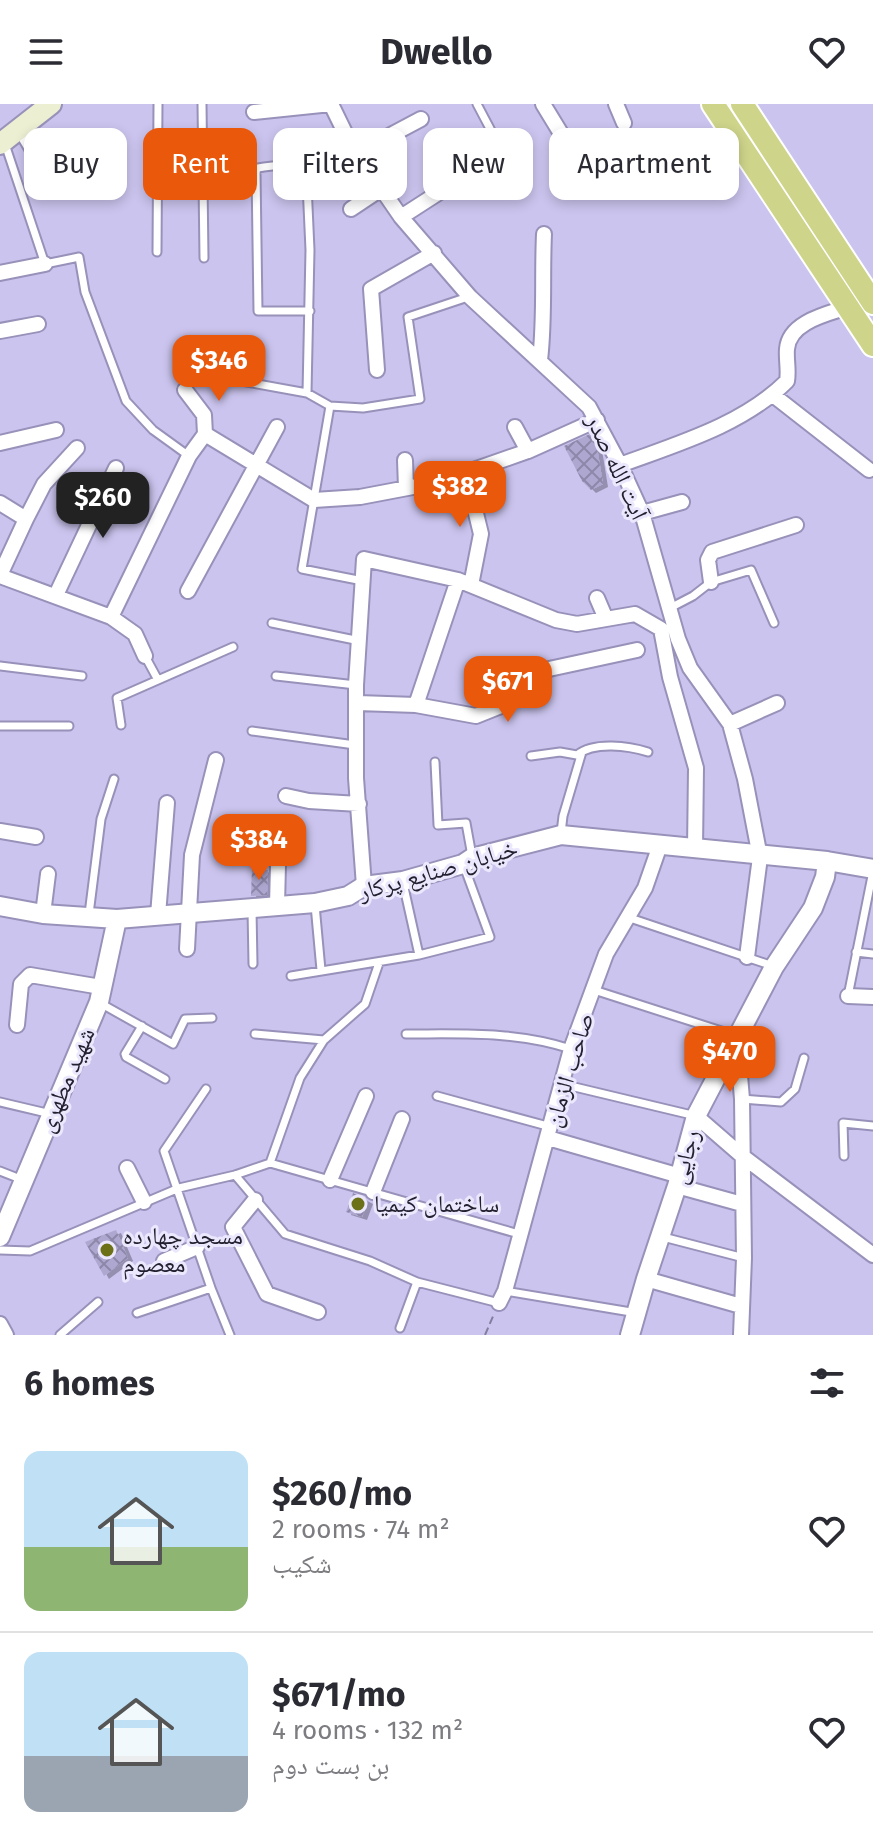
<!DOCTYPE html>
<meta charset="utf-8">
<style>
body{margin:0;font-family:"Fira Sans","Noto Naskh Arabic",sans-serif;background:#f2f2f3;color:#2b2b33;height:100vh;display:flex;flex-direction:column;font-size:30px;white-space:nowrap}
*{box-sizing:border-box;margin:0}
p{font-size:26px;color:#7c7c81}
.icon{flex:none;width:44px;height:44px;fill:none;stroke:currentColor;stroke-width:2;stroke-linecap:round;stroke-linejoin:round}
.map{position:relative;height:1231px;overflow:hidden}
.details{display:flex;flex-direction:column;background:#fff;flex:1}
.details>*{flex:none}
.top-card{position:absolute;left:24px;top:24px;width:826px;height:72px;display:flex;gap:16px}
.price{position:absolute;translate:-50% -68px;padding:0 18px;border-radius:16px;background:#ea580c;color:#fff;font-size:26px;line-height:52px;filter:drop-shadow(0 2px 4px #0008)}
.price::after{content:'';position:absolute;left:50%;top:48px;width:24px;height:18px;margin-left:-12px;background:inherit;clip-path:polygon(0 0,100% 0,50% 100%)}
.price.active{background:#222;color:#fff}
ul{padding:0;list-style:none}
li{display:flex;align-items:center;gap:24px;height:200px;padding:0 24px}
li+li{border-top:2px solid #e1e1e2}
li span{display:grid;place-items:center;flex:none;width:224px;height:160px;border-radius:16px;color:#555}
li>.icon{margin-inline-start:auto}
span .icon{width:96px;height:96px;fill:#fffc;stroke-width:1}
li b{font-size:34px}
h2{display:flex;justify-content:space-between;align-items:center;height:96px;padding:0 24px;font-size:34px}
.chip{padding:0 28px;border-radius:16px;background:#fff;box-shadow:0 4px 12px #0003;font-size:28px;line-height:72px}
.chip.active{background:#ea580c;color:#fff}
header{display:flex;justify-content:space-between;align-items:center;height:104px;padding:0 24px;background:#fff;font-size:36px;font-weight:700}
.map>svg:first-child{display:block}
</style>
<header><svg class="icon" aria-label="menu" viewBox="0 0 24 24"><path d="M4 6h16M4 12h16M4 18h16"/></svg>Dwello<svg class="icon" aria-label="heart" viewBox="0 0 24 24"><path d="M12 20l-8-8c-3-5 5-10 8-4 3-6 11-1 8 4z"/></svg></header>
<div class="map">
<svg width="873" height="1231" viewBox="0 0 873 1231">
<defs>
<pattern id="building-cross-hatch" width="8" height="8" patternUnits="userSpaceOnUse" patternTransform="scale(2)"><rect width="8" height="8" fill="#aea7d0"/><path d="M0 0l8 8M0 8l8-8" fill="none" stroke="#8d88a9"/></pattern>
<filter id="shadow"><feDropShadow dx="5" dy="3" stdDeviation="0" flood-color="#0004"/></filter>
</defs>
<rect width="100%" height="100%" fill="#cbc4ee"/>
<path fill="url(#building-cross-hatch)" filter="url(#shadow)" d="M 590,330 L 596,337 L 603,380 L 591,386 L 582,377 L 564,342 Z
M 252,764 L 268,766 L 267,791 L 251,792 Z
M 353,1089 L 368,1097 L 362,1113 L 346,1108 Z
M 116,1126 L 128,1154 L 104,1172 L 85,1138 Z"/>
<g fill="none" stroke-linecap="round" stroke-linejoin="round">
<defs>
<path id="service" d="M 202,0 L 204,154
M 477,0 L 496,36
M 5,40 L 45,160 L 79,153 L 85,188 L 126,297 L 153,326 L 189,352
M 306,58 L 310,146 L 307,289
M 157,148 L 158,0
M 310,207 L 258,207 L 256,68 L 258,64 L 264,63 L 306,58 L 350,39
M 230,275 L 307,289 L 330,302 L 363,304 L 420,295 L 408,213 L 468,193
M 330,302 L 302,465 L 363,477
M 670,504 L 693,492 L 711,478 L 751,466 L 774,519
M 272,519 L 360,537
M 145,552 L 158,576
M 0,562 L 82,572
M 276,572 L 356,581
M 121,621 L 117,594 L 233,543
M 0,622 L 69,622
M 252,627 L 355,641
M 531,652 L 560,648 L 577,651 C 594,637 629,642 648,648
M 435,658 L 438,721 L 466,719 L 472,752
M 561,729 L 563,712 L 582,648
M 403,779 L 419,851
M 315,801 L 321,866
M 252,806 L 253,860
M 89,810 L 101,715 L 114,675
M 627,813 L 773,862
M 856,848 L 873,850
M 291,872 L 419,851 L 490,833 L 464,762
M 594,886 L 737,932
M 848,892 L 873,767
M 100,899 L 173,940 L 185,915 L 212,914
M 142,922 L 125,950 L 126,953 L 165,975
M 255,930 L 324,936
M 406,930 C 463,930 516,927 571,945
M 562,980 L 696,1012
M 206,985 L 164,1047 L 211,1184 L 230,1231
M 437,992 L 551,1023
M 742,995 L 781,998 L 795,985 L 804,954
M 0,998 L 51,1010
M 844,1052 L 843,1019 L 873,1022
M 270,1059 L 519,1130
M 270,1059 L 300,974 L 324,936 L 365,900 L 379,859
M 0,1067 L 23,1076
M 235,1071 L 285,1130 L 370,1157 L 417,1178 L 499,1199
M 663,1133 L 744,1154
M 0,1146 L 30,1147 L 179,1084 L 235,1071 L 270,1059
M 505,1187 L 637,1209
M 137,1209 L 211,1184
M 400,1224 L 417,1178
M 60,1231 L 98,1198"/>
<path id="minor" d="M 331,0 L 350,39 L 401,113 L 470,193 L 589,303 L 620,361 L 642,409 L 678,535 L 690,564 L 730,620 L 745,675 L 760,753 L 747,853
M 543,0 L 568,41
M 616,0 L 624,19
M 254,8 L 331,0
M 20,24 L 36,51 L 60,68
M 357,49 L 421,15
M 351,105 L 381,85
M 401,113 L 463,73
M 0,169 L 45,160
M 0,227 L 38,220
M 540,256 C 545,215 542,172 544,130
M 377,266 L 371,185 L 434,149
M 185,286 L 204,311 L 205,330
M 773,291 L 869,366
M 515,323 L 528,347
M 205,330 L 314,396 L 360,393 L 439,378 L 528,347 L 597,316
M 0,339 L 56,326
M 405,356 L 406,384
M 620,361 C 677,340 743,321 787,277 C 789,266 786,256 787,245 C 789,218 827,210 848,203
M 466,368 L 481,430 L 471,481
M 0,399 L 26,415 L 0,471
M 642,409 L 682,398
M 26,415 L 44,380 L 77,344
M 0,472 L 111,513 L 135,530 L 145,552
M 711,478 L 708,456 L 712,448 L 796,421
M 188,487 L 277,323
M 56,491 L 116,364
M 597,494 L 606,515
M 111,513 L 189,352 L 205,330
M 358,599 L 416,601 L 476,612 L 501,602 L 513,593 L 512,573 L 637,546
M 416,601 L 458,476
M 730,620 L 777,599
M 286,692 L 309,697 L 359,700
M 0,727 L 36,733
M 275,741 L 275,755 L 278,760 L 277,802
M 364,782 L 356,674 L 356,581 L 364,455 L 458,476 L 556,516 L 577,520 L 635,510 L 661,525 L 670,573 L 696,664 L 695,745
M 43,810 L 48,770
M 158,811 L 167,699
M 187,845 L 192,751 L 216,656
M 848,892 L 873,893
M 17,921 L 21,880 L 30,871 L 101,883
M 737,936 L 742,995 L 744,1154 L 741,1231
M 696,1012 L 741,1051 L 873,1151
M 548,1034 L 680,1072
M 127,1064 L 144,1098
M 330,1076 L 366,992
M 677,1082 L 742,1100
M 373,1088 L 402,1015
M 255,1096 L 233,1123 L 267,1190 L 318,1208
M 164,1157 L 197,1143
M 646,1175 L 741,1202
M 499,1199 L 505,1187 L 571,945 L 606,850 L 645,784 L 660,741
M 0,1220 L 6,1231"/>
<path id="tertiary" d="M 0,802 L 43,810 L 117,815 L 315,799 L 348,792 L 364,782 L 403,777 L 463,760 L 472,754 L 561,731 L 827,757 L 873,765
M 0,1133 L 99,898 L 117,815
M 630,1231 L 646,1175 L 677,1082 L 696,1012 L 774,863 L 813,804 L 825,773 L 827,757"/>
<path id="secondary" d="M 0,40 L 51,0"/>
<path id="trunk" d="M 713,0 L 873,241
M 742,0 L 873,199"/>
</defs>
<use href="#service" stroke="#9891b9" stroke-width="11"/>
<use href="#minor" stroke="#9891b9" stroke-width="18"/>
<use href="#tertiary" stroke="#9891b9" stroke-width="22"/>
<use href="#secondary" stroke="#9891b9" stroke-width="24"/>
<use href="#trunk" stroke="#fff" stroke-width="26"/>
<path stroke="#837e9d" stroke-width="2" stroke-dasharray="8 4" stroke-linecap="butt" d="M 485,1231 L 494,1210"/>
<use href="#service" stroke="#fff" stroke-width="7"/>
<use href="#minor" stroke="#fff" stroke-width="14"/>
<use href="#tertiary" stroke="#fff" stroke-width="18"/>
<use href="#secondary" stroke="#edefd3" stroke-width="20"/>
<use href="#trunk" stroke="#ced48a" stroke-width="22"/>
</g>
<g fill="#6c7016" stroke="#ebe8fd" stroke-width="3">
<circle cx="358" cy="1100" r="8"/>
<circle cx="107" cy="1146" r="8"/>
</g>
<g text-anchor="middle" dominant-baseline="central" stroke-width="6" stroke-linejoin="round" paint-order="stroke">
<g font-size="24" fill="#232030" stroke="#ebe8fd">
<text transform="translate(617 363) rotate(65)">آیت الله صدر</text>
<text transform="translate(438 766) rotate(-16)">خیابان صنایع پرکار</text>
<text transform="translate(569 966) rotate(-73)">صاحب الزمان</text>
<text transform="translate(66 976) rotate(-67)">شهید مطهری</text>
<text transform="translate(685 1053) rotate(-75)">رجایی</text>
</g>
<g font-size="24" fill="#232030" stroke="#ebe8fd" text-anchor="start">
<text x="374" y="1100">ساختمان کیمیا</text>
<text x="123" y="1132">مسجد چهارده<tspan x="123" dy="28">معصوم</tspan></text>
</g>
</g>
</svg>
<b class="price" style="left:219px;top:299px">$346</b>
<b class="price" style="left:460px;top:425px">$382</b>
<b class="price active" style="left:103px;top:436px">$260</b>
<b class="price" style="left:508px;top:620px">$671</b>
<b class="price" style="left:259px;top:778px">$384</b>
<b class="price" style="left:730px;top:990px">$470</b>
<div class="top-card">
<a class="chip">Buy</a>
<a class="chip active">Rent</a>
<a class="chip">Filters</a>
<a class="chip">New</a>
<a class="chip">Apartment</a>
</div>
</div>
<section class="details">
<h2>6 homes<svg class="icon" aria-label="filters" viewBox="0 0 24 24"><path d="M4 7h16M4 17h16"/><circle cx="9" cy="7" r="2"/><circle cx="15" cy="17" r="2"/></svg></h2>
<ul>
<li><span style="background:linear-gradient(#bfe0f5 60%,#8fb573 0)"><svg class="icon" aria-label="home" viewBox="0 0 24 24"><path d="M3 11l9-7 9 7M6 9v11h12V9"/></svg></span><div><b>$260/mo</b><p>2 rooms · 74 m²</p><p>شکیب</p></div><svg class="icon" aria-label="heart" viewBox="0 0 24 24"><path d="M12 20l-8-8c-3-5 5-10 8-4 3-6 11-1 8 4z"/></svg></li>
<li><span style="background:linear-gradient(#bfe0f5 65%,#9aa5b1 0)"><svg class="icon" aria-label="home" viewBox="0 0 24 24"><path d="M3 11l9-7 9 7M6 9v11h12V9"/></svg></span><div><b>$671/mo</b><p>4 rooms · 132 m²</p><p>بن بست دوم</p></div><svg class="icon" aria-label="heart" viewBox="0 0 24 24"><path d="M12 20l-8-8c-3-5 5-10 8-4 3-6 11-1 8 4z"/></svg></li>
</ul>
</section>
